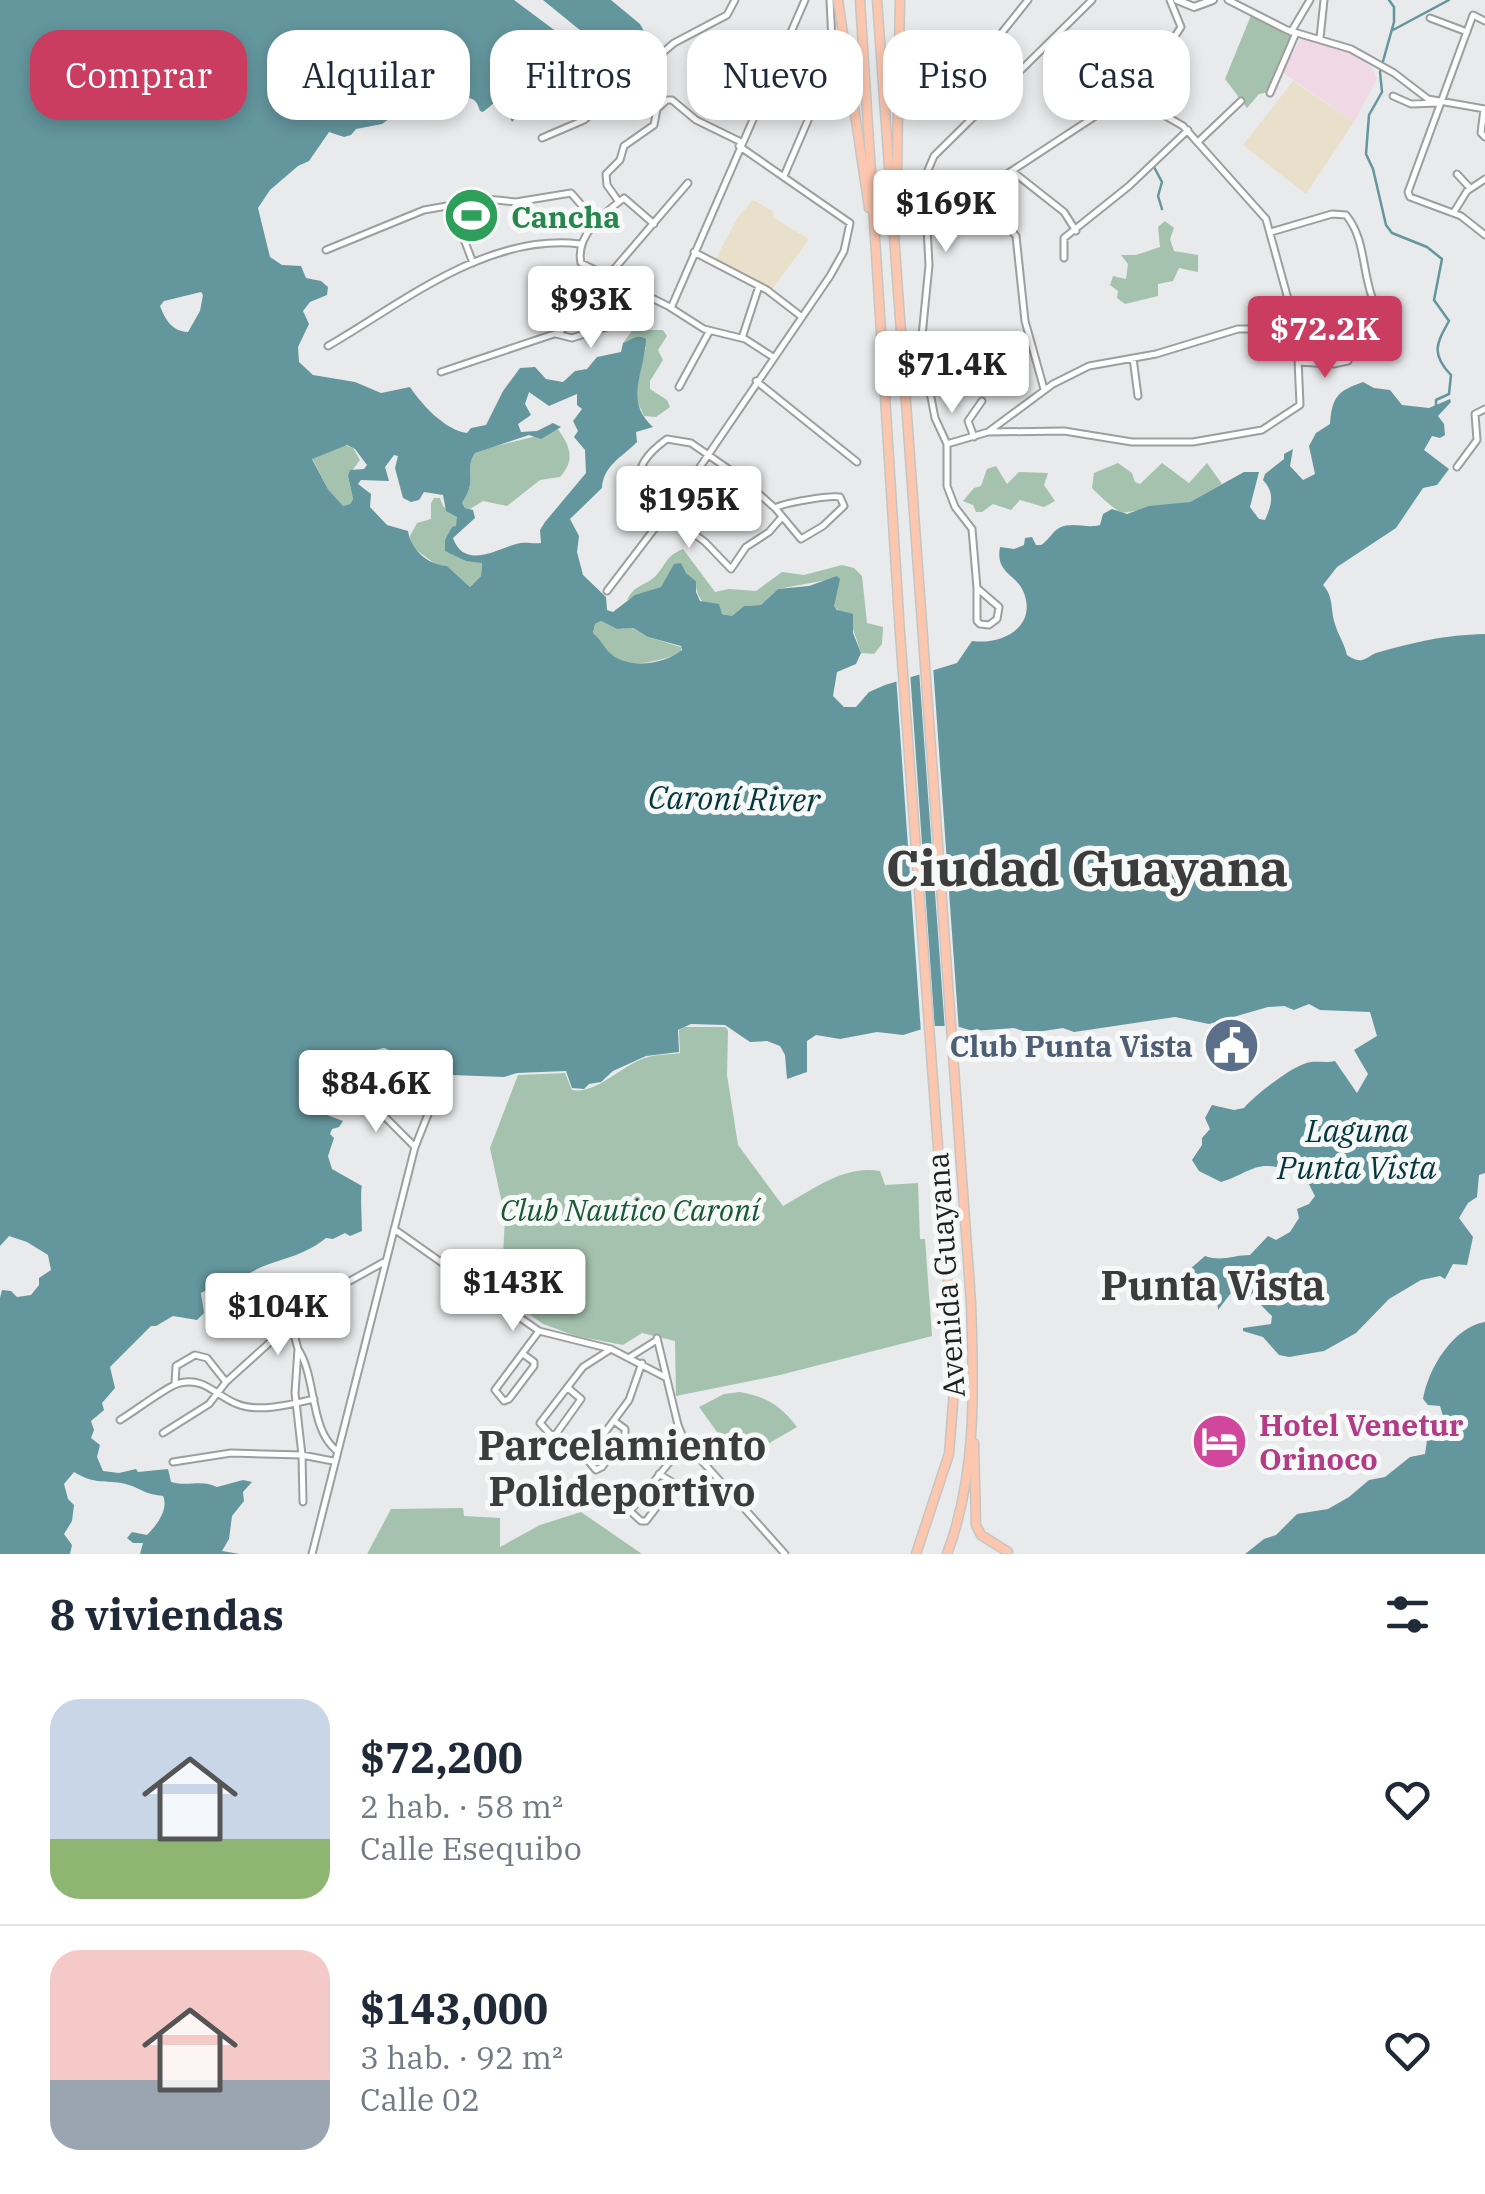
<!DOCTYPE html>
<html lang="es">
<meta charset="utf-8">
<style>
body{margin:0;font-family:"IBM Plex Serif",serif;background:#f6f6f7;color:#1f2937;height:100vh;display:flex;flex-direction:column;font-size:38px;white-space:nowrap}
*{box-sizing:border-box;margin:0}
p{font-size:32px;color:#747a83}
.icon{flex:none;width:55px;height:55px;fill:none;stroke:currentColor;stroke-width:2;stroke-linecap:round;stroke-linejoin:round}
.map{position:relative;height:1554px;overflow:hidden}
.drawer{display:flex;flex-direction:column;background:#fff;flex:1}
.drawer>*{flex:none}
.top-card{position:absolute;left:30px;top:30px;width:1425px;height:90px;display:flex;gap:20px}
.price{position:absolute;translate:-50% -85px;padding:0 22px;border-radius:10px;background:#fff;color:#222;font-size:32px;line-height:65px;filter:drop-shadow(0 2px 5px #0008)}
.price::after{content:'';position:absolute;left:50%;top:60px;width:30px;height:22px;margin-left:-15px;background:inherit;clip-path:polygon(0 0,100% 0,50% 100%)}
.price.selected{background:#cb3c61;color:#fff}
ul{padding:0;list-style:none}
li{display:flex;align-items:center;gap:30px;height:250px;padding:0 50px}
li+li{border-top:2px solid #e0e1e3}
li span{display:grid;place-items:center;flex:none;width:280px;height:200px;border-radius:30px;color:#555}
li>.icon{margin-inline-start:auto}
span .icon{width:120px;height:120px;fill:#fffc;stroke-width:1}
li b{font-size:42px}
h2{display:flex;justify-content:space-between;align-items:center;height:120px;padding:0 50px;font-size:42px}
.tag{padding:0 35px;border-radius:30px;background:#fff;box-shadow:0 5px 15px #0003;font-size:35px;line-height:90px}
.tag.selected{background:#cb3c61;color:#fff}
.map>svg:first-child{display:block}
</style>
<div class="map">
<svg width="1485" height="1554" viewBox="0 0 1485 1554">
<rect width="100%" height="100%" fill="#e9eaeb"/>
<path fill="#f0d9e4" d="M 1303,35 L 1352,52 L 1372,68 L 1377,79 L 1354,122 L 1282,72 Z"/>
<path fill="#e8e0cb" d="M 1293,81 L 1354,122 L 1306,194 L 1243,145 Z
M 753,200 L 773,211 L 774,218 L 809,239 L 770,292 L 714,262 L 738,217 Z"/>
<path fill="#a5c2af" d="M 1252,13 L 1296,33 L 1270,92 L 1259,94 L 1247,108 L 1225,79 Z
M 1165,221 L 1174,228 L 1170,239 L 1174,251 L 1198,255 L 1198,272 L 1179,268 L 1173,281 L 1158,284 L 1158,296 L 1125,304 L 1117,298 L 1118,291 L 1110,285 L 1113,276 L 1126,279 L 1128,264 L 1121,255 L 1136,255 L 1160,247 L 1158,227 Z
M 637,324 L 650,330 L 663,330 L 667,336 L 658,350 L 663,360 L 650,381 L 650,389 L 667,400 L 670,407 L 656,417 L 644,416 L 634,394 L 646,347 L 631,341 L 623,343 Z
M 557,428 C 570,445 576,460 560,477 L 540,480 L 507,506 L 483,501 L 470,509 L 465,508 L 462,503 C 479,477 463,472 475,453 C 497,443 543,438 557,428 Z
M 345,445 L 353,448 L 360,460 L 348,476 L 353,499 L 350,504 L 343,506 L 328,489 L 312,458 Z
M 1118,463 L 1132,473 L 1135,482 L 1140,484 L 1162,463 L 1189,483 L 1207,463 L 1222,484 L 1190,502 L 1122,513 C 1111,507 1102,498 1092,488 L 1094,473 Z
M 996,466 L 1007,484 L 1019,472 L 1048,473 L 1044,485 L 1055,501 L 1044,507 L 1020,500 L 1011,510 L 993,504 L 982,512 L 976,512 L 973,505 L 963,501 L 974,488 L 981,486 L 987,469 Z
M 434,498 L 440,498 L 443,506 L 457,517 L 457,526 L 445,540 L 452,553 L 482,563 L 481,576 L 470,587 L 447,566 L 438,566 L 411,546 L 410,536 L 417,523 L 431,519 L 431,503 Z
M 683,549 L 715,592 L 729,589 L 756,591 L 782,572 L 804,575 L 842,565 L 854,568 L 862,576 L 867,623 L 883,627 L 882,644 L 874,654 L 861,653 L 851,623 L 834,606 L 827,580 L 778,589 L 761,605 L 744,606 L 732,616 C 712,612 695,603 696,581 L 686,573 L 673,571 L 661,587 L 627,600 C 634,586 641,587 652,579 C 666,568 663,557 683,549 Z
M 601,621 L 617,629 L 632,628 L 648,637 L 681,647 L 681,654 C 659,659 630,673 609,652 C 603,646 600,639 593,633 L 595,624 Z
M 685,1027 L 725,1027 L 728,1030 L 727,1075 L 738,1145 L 783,1206 C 814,1189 844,1165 880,1171 L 885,1185 L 918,1183 L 920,1239 L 925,1239 L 932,1336 L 780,1375 L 676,1396 L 675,1341 L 642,1333 L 623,1345 L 576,1336 L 543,1324 L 501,1294 L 505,1217 L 490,1148 L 518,1075 L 565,1073 L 572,1090 C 596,1094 619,1068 642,1059 C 653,1054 668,1055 680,1053 L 679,1030 Z
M 740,1392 C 767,1397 781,1406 797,1427 L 738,1461 L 699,1407 L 724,1394 Z
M 463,1508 L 464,1516 L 500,1518 L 500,1547 L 540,1525 L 581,1512 L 642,1554 L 367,1554 L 391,1509 Z"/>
<path fill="#64969d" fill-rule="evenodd" d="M 0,0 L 514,0 L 573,44 L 579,52 L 567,71 L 537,69 L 539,89 L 548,92 L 548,99 L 526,107 L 512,122 L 509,115 L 494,103 L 483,112 L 480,111 C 476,97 471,98 459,97 L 459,111 L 417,113 L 403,109 L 382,124 L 356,129 L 351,135 L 344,137 L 329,132 L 309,161 L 298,166 L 270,190 L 258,208 L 270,257 L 282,265 L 301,266 L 306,278 L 321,281 L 328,287 L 327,295 L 310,302 L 303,311 L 309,324 L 298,347 L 299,362 L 313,375 L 355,382 L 381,393 L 410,387 C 422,405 445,430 467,433 L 471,428 L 486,425 L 503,391 L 520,368 L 535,367 L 546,379 L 563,382 L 575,371 L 587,369 L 597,357 L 621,352 L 623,343 C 632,340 637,333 646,339 C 645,373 623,400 653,427 L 636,432 L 637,442 C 622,457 603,466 602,488 L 570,519 L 579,536 L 577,552 L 583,575 L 606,597 L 607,610 L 613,612 L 635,595 L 661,587 L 674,564 L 681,563 L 686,573 L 696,581 L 696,592 L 700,601 L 719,604 L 722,614 L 732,616 L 744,606 L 761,605 L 778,589 L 809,586 L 837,576 L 840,579 L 834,606 L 837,610 L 853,614 L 853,633 L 861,653 L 856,664 L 837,672 L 833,696 L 844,707 L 856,707 L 869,692 L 885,685 L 957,663 L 972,641 C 1001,645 1037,628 1024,593 C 1017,574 995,574 1000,547 L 1014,549 L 1024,545 L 1025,538 L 1032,537 L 1036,545 L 1041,545 C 1048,541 1053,531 1059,528 C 1073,521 1086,529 1100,525 L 1103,514 L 1112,509 L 1127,514 L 1149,506 L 1190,502 L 1244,472 L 1259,472 L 1250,507 L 1259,519 L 1265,520 C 1271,506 1276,494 1263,480 L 1265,474 L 1284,459 L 1284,454 L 1293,449 L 1290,466 L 1303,480 L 1315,474 L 1309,446 L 1316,433 L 1330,424 C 1332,396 1338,391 1363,382 L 1374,388 L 1390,390 L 1402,405 L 1429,408 L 1450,399 L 1451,402 L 1438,416 L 1444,424 L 1445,435 L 1440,438 L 1432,436 L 1424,450 L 1449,469 L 1437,485 L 1423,488 L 1396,528 L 1337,567 L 1323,585 C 1334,597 1330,608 1335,624 C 1338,635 1344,642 1347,655 C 1351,658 1357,661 1362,660 C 1367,659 1371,655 1376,653 C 1415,642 1444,635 1485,634 L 1485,1173 L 1479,1175 L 1477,1197 L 1468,1203 L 1459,1218 L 1473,1237 L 1467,1265 L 1453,1264 L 1445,1279 L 1440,1276 L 1421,1280 L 1389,1299 L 1356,1333 L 1324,1351 L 1289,1357 L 1279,1355 L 1263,1337 L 1243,1331 L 1243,1328 L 1271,1324 L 1272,1316 C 1258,1303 1252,1291 1231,1293 L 1218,1310 L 1217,1298 L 1197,1283 L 1198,1276 L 1190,1269 L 1205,1256 C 1223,1262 1233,1255 1250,1255 L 1268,1236 L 1276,1240 L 1290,1232 L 1299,1218 L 1297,1209 L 1309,1204 L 1315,1196 C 1305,1176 1307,1179 1288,1171 C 1257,1158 1250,1173 1221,1182 L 1199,1171 L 1192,1160 L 1202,1145 L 1202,1138 L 1210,1129 L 1205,1118 L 1212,1105 L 1234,1110 L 1244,1108 C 1255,1095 1294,1064 1311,1062 C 1320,1061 1326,1063 1335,1061 L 1357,1093 L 1368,1074 L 1354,1050 L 1377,1036 L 1370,1012 L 1320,1010 L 1309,1004 L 1294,1010 L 1284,1006 L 1268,1007 L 1209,1024 L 1175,1017 L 1074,1032 L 1063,1028 L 1030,1033 L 1014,1028 L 973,1031 L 956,1026 L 932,1026 L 903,1035 L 877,1032 L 840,1039 L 816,1035 L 807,1041 L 807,1072 L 787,1079 L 785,1055 L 780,1046 L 767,1041 L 750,1042 L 725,1025 L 691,1024 L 678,1030 L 679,1052 L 646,1056 L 613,1071 L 601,1082 L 589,1084 L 584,1089 L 572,1088 L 566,1071 L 517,1073 L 504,1077 L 452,1075 L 447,1077 L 434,1105 L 424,1101 L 428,1086 L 418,1061 L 384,1048 L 367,1052 C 364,1062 356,1066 346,1068 C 337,1081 318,1098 327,1115 L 343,1121 L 339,1127 L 332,1129 L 330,1134 L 334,1138 L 328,1156 L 332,1169 L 362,1186 C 360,1190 362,1225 362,1231 L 350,1236 L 345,1233 L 333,1239 L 326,1238 C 290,1267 256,1255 223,1297 L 210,1288 L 201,1293 L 204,1313 L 197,1320 L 173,1316 L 156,1326 L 151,1326 L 110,1367 L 115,1388 L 102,1403 L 104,1410 L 91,1421 L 94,1430 L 91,1438 L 100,1445 L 97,1457 L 103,1471 L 119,1473 L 136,1469 L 138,1472 L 168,1469 L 171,1482 C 189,1487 201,1479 217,1487 L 243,1480 L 252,1482 L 243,1492 L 244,1501 L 232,1516 L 229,1539 L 222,1551 L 240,1554 L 140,1554 L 143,1543 L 133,1543 L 127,1538 L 132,1532 L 147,1535 C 157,1525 169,1509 163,1496 C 147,1494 146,1492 132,1486 C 112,1478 98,1487 74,1472 L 64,1484 L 68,1499 L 74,1505 L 72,1521 L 64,1534 L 72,1545 L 70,1554 L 0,1554 L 0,1298 L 2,1290 L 11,1291 L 17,1297 L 31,1295 L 39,1285 L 39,1278 L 51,1270 L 48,1255 L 27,1242 L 9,1236 L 0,1246 ZM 201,292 L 203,295 L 200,311 L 188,332 C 172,331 166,321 160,306 L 164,301 ZM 529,392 L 549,406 L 577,394 L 577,405 L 582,409 L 573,421 L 578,431 L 574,437 L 585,450 L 586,473 L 545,522 L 540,530 L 541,543 C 532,544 525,541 516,544 C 497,549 464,570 453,538 L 475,518 L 473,510 L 465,508 L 462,503 C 479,478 463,472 475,453 L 529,435 L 541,439 L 561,427 L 553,423 L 537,431 L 521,432 L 518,424 L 531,415 L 525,404 ZM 347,445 L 355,449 L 367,465 L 364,469 L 350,470 L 348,476 L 353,499 L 350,504 L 343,506 L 328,489 L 312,459 ZM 394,455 L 398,456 L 395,468 L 403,498 L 411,502 L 419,500 L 424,492 L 443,495 L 446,511 L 457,517 L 456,526 L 452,527 L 445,540 L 445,551 L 466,561 L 482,563 L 481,576 L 470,587 L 447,566 C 428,565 411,550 408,531 L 387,525 L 370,507 L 371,494 L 358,484 L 361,480 L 389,481 L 385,467 ZM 601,621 L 617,629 L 633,628 L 648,637 L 681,646 L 682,650 C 665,664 626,671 608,651 C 603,645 600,639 593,633 L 595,624 Z
M 543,0 L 611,0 L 640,24 L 645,33 L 643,42 L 629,55 L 608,53 Z
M 1485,1322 L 1485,1554 L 1245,1554 L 1264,1539 L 1276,1535 L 1297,1514 L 1328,1509 L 1349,1497 L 1369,1480 L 1385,1477 L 1410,1457 L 1425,1454 L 1427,1440 L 1443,1416 L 1440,1406 L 1428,1405 L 1423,1399 C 1428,1369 1453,1327 1485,1322 Z"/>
<path fill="#e9eaeb" d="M 933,666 L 959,1032 L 945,1031 L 919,670 Z
M 910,671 L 935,1031 L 921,1033 L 896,675 Z"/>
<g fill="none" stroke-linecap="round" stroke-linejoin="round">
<path stroke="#64969d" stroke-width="2.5" d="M 1389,0 L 1394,7 L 1394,22 L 1380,72 L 1382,92 L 1369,115 L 1366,154 L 1373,169 L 1386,225 L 1392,233 L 1427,247 L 1442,259 L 1434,300 L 1449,321 C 1436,344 1431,354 1451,375 L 1449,394 L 1436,400 L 1436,406
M 1393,30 L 1449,0
M 734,57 L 741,66 L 762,78
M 773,83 L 791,85 L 809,94
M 826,88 L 839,84 L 842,75
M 1154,167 L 1162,182 L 1158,196 L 1162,209"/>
<defs>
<path id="street" d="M 1228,0 L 1287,30 L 1351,49 L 1394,73 L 1428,99 L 1485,109
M 1430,18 L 1467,32
M 1485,21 L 1473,15 L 1408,192 L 1410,197 L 1461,216 L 1485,235
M 1291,32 L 1310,0
M 1320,38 L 1324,0
M 705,60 L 700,70 L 755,106
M 955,90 L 978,112
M 1270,93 L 1296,33
M 1393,96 L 1411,104 L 1438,103
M 1484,109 L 1481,133 L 1485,137
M 936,115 L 1028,0
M 542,138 L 584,120 L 674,43 L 727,15 L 735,0
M 1200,140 L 1241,101
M 1012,171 L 1064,212 L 1076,231
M 1457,174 L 1470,188
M 784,176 L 833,62 L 830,0
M 977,192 L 1016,236 L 1025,321 L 1044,389
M 619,202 L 607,185 L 606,174 L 620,160 L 624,146 L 654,125 L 657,109 L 667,100 L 672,100 L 696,120 L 741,142
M 451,205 L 473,263
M 927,211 L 987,187 L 1126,96 L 1149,76 L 1181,27 L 1170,0
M 1454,212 L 1467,191 L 1485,179
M 654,224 L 624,198 C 604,213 575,235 581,263 L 668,306 L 704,329 L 745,339 L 773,357
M 1271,232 L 1332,214 L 1346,215 C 1365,238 1362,269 1372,297
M 326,250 L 424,210 L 487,199 L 516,202 L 571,193 L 596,222
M 694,252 L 767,290 L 802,317
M 1064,258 L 1064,238 L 1129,186 L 1188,130
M 671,308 L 805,0
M 556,334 L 572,338 L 625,321
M 742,338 L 759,286
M 328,346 C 404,302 487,233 580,244
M 1133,358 L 1138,396
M 1298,362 L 1333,364 L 1348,361
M 441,372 L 560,332 L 688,183
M 756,381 L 857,462
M 679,387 L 709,332
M 988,432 L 1064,431 L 1132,442 L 1193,442 L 1262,430 L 1300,405 L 1298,359 L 1292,337 L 1288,299 L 1266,219 L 1183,126 L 1157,111 L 1113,104
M 974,437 L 968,421 L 982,401
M 947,444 L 935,418 L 921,346 L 929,265 L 925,190 L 928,170 L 934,156 L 1092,0
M 947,444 L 988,432 L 1053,384 L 1089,366 L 1156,354 L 1238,329 L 1257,329 L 1291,337
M 947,444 L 947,486 L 955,507 L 972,529 L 977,588
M 1457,467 L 1477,440 L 1475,414 L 1485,409
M 631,501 L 662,519
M 624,512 C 646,478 628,467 667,439 L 691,443 L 740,477 L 776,509 L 801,539 L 823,526 L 844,506 L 840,497 C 830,495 783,503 775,508
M 666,513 L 705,542 L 731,569 L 746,547 L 769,532 L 782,517
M 977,588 L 999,607 L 997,619 L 989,625 L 980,624 L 977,621 Z
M 607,591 L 687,486 L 830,276 L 844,251 L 850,223 L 739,146
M 364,1096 L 415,1147
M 394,1229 L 539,1331 L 611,1349 L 665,1377
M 292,1327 L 298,1349 L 295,1393 L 302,1455 L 303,1502
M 657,1338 L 678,1425 L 685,1442 L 785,1554
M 298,1349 C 317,1378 309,1429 337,1451
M 523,1354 L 534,1362 L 534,1366 L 509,1399 L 504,1401 L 495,1390 L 539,1331
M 630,1357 L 657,1340
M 175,1384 L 176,1366 L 195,1355 L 207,1358 L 226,1382
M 568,1388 L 581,1399 L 556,1434 L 551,1435 L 540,1423 L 583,1367 L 611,1349
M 120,1420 C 134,1412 168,1385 180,1383 C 205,1377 216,1396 237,1404 C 259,1413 292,1404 314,1399
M 614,1421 L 625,1429 L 625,1434 L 602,1467 L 596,1470 L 586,1458 L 629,1400 L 642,1363
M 163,1433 L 209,1404 L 226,1382 L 319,1298 L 384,1262
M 173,1462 L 231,1453 L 302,1455 L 333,1461
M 659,1474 L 672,1482 L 672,1487 L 646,1521 L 641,1521 L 630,1511 L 685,1443
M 312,1554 L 415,1147 L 440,1084"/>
<path id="secondary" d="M 1177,0 L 1194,7 L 1213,0"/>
<path id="primary" d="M 838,0 L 869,208
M 860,0 L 900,633 L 955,1378 L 949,1454 L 916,1554
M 877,0 L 971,1303 C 974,1386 977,1475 947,1554
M 896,221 L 900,0
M 974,1443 L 976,1525 L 981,1535 L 1008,1552"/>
</defs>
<use href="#street" stroke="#9d9e9e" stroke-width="9"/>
<use href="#secondary" stroke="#9d9e9e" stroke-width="10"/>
<use href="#primary" stroke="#c5c5c5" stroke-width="11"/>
<use href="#street" stroke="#fff" stroke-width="5"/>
<use href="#secondary" stroke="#fff" stroke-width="6"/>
<use href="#primary" stroke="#fdc7af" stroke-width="8"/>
</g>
<defs>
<symbol id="stadium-disc" viewBox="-11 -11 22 22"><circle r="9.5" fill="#2e9e5b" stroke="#f7f8f8"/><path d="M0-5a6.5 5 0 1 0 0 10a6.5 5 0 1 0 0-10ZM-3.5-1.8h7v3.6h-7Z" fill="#fff"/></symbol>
<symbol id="civic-disc" viewBox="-11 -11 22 22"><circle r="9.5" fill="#5c6f8a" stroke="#f7f8f8"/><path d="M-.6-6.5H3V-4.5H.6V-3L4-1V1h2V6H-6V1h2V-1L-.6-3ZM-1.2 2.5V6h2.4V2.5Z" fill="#fff"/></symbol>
<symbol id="hotel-disc" viewBox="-11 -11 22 22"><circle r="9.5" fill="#d1479c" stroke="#f7f8f8"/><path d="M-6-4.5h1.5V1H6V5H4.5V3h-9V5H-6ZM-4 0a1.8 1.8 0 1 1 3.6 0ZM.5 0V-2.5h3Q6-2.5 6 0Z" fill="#fff"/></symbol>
</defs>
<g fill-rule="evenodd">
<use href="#stadium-disc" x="440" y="184" width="63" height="63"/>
<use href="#civic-disc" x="1200" y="1014" width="63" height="63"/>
<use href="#hotel-disc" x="1188" y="1410" width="63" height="63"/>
</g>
<g text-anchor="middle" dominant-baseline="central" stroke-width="10" stroke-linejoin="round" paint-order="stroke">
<g font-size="30" font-weight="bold" fill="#27864d" stroke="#f7f8f8" text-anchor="start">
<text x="511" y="216">Cancha</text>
</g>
<g font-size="30" font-weight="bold" fill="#4e5e75" stroke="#f7f8f8" text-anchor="end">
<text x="1193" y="1045">Club Punta Vista</text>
</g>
<g font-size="30" font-style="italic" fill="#195837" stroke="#f7f8f8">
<text x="630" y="1209">Club Nautico Caroní</text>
</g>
<g font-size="30" fill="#1f1f1f" stroke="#f7f8f8">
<text transform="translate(945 1275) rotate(-94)">Avenida Guayana</text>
</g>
<g font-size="30" font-weight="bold" fill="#b23c85" stroke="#f7f8f8" text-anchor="start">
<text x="1259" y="1424">Hotel Venetur<tspan x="1259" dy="34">Orinoco</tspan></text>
</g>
<g font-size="32" font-style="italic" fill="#04373d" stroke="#f7f8f8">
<text transform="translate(734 798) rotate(1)">Caroní River</text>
<text x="1357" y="1130">Laguna<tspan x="1357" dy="37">Punta Vista</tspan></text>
</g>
<g font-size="40" font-weight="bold" fill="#3c3c3d" stroke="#f7f8f8">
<text x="1213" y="1285">Punta Vista</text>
<text x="622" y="1445">Parcelamiento<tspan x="622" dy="46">Polideportivo</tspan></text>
</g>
<g font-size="50" font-weight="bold" fill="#3c3c3d" stroke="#f7f8f8">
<text x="1087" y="867">Ciudad Guayana</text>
</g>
</g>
</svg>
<b class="price" style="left:946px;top:255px">$169K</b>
<b class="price" style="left:591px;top:351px">$93K</b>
<b class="price selected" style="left:1325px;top:381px">$72.2K</b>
<b class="price" style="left:952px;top:416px">$71.4K</b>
<b class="price" style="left:689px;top:551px">$195K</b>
<b class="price" style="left:376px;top:1135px">$84.6K</b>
<b class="price" style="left:513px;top:1334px">$143K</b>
<b class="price" style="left:278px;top:1358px">$104K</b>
<div class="top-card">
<a class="tag selected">Comprar</a>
<a class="tag">Alquilar</a>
<a class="tag">Filtros</a>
<a class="tag">Nuevo</a>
<a class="tag">Piso</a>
<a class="tag">Casa</a>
</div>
</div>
<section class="drawer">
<h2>8 viviendas<svg class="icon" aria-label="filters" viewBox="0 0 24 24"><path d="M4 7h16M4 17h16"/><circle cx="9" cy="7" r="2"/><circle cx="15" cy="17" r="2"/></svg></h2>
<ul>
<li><span style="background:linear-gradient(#c9d6e8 70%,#8fb573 0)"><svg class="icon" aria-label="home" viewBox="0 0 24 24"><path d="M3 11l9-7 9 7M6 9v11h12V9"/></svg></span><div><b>$72,200</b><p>2 hab. · 58 m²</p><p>Calle Esequibo</p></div><svg class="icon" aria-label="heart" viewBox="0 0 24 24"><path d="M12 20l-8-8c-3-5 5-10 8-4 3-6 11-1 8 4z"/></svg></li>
<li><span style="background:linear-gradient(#f6c9c9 65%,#9aa5b1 0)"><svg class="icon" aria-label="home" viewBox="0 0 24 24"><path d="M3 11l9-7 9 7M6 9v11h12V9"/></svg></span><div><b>$143,000</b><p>3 hab. · 92 m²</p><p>Calle 02</p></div><svg class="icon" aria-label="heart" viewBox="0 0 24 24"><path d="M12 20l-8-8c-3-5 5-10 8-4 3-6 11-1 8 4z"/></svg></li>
</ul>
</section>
